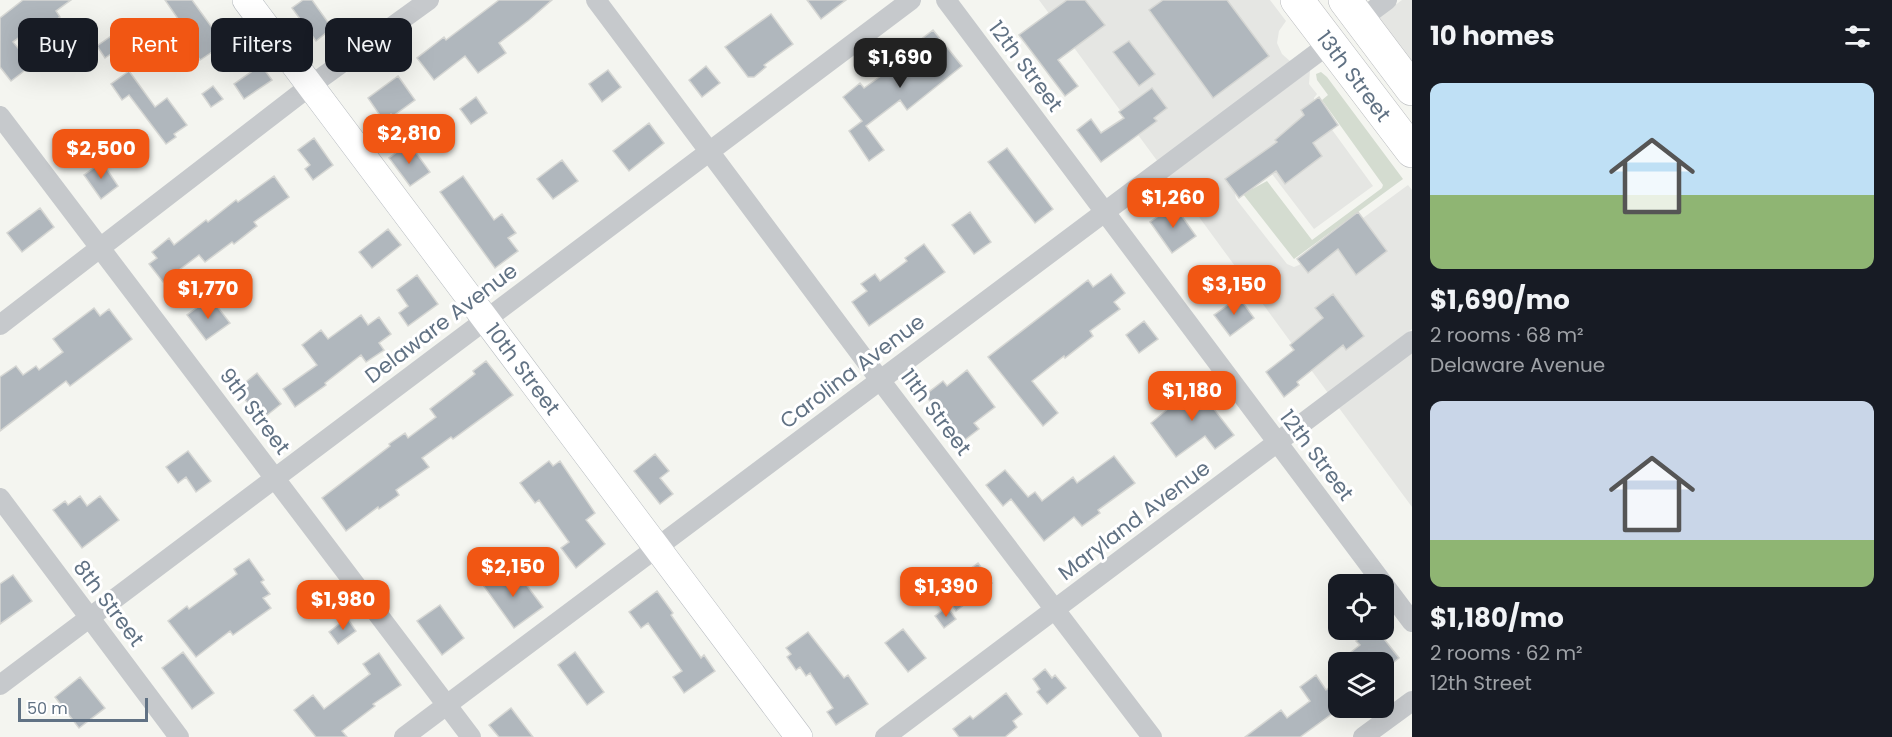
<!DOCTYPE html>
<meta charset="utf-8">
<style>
body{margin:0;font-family:Poppins,sans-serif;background:#20242c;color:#f1f3f6;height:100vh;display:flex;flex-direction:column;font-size:22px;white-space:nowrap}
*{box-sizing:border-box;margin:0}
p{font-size:20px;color:#9ea1a6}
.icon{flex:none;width:33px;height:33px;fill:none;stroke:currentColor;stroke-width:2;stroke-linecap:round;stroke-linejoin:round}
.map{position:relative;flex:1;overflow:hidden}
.side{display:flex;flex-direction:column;background:#171b24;width:480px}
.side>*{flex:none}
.banner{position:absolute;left:18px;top:18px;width:570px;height:54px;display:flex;gap:12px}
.buttons{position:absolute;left:1328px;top:574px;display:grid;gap:12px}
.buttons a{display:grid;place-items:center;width:66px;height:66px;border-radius:12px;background:#171b24;box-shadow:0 6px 24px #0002;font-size:30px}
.scale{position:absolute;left:18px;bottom:15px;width:130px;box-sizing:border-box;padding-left:6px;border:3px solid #617284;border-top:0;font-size:16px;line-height:21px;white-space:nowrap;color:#617284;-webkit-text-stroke:4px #fff;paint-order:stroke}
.price{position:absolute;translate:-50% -51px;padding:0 14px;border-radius:12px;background:#f15613;color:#fff;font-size:20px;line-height:39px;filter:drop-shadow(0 2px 3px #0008)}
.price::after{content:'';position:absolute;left:50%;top:36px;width:18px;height:14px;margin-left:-9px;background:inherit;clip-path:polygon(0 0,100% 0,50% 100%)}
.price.active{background:#222;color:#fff}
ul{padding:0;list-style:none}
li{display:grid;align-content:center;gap:12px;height:318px;padding:0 18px}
li span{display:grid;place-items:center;height:186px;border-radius:12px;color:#555}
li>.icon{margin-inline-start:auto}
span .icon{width:108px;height:108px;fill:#fffc;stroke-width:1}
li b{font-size:26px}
h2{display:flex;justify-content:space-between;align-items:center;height:72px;padding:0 18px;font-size:26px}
.tag{padding:0 21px;border-radius:12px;background:#171b24;box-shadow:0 6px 24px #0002;font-size:21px;line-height:54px}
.tag.active{background:#f15613;color:#fff}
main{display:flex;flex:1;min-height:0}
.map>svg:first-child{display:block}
</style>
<main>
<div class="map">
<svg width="1412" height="737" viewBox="0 0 1412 737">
<rect width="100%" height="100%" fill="#f4f5f0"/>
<path fill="#e5e6e3" d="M 1039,0 L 1270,0 L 1286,21 L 1279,31 L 1277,43 L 1282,54 L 1291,62 L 1158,162 Z
M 1402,0 L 1412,0 L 1412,69 L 1375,20 Z
M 1310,70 L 1309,84 L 1317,94 L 1314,98 L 1314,105 L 1373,186 L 1314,229 L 1272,174 L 1237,189 L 1235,194 L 1236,199 L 1287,264 L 1294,267 L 1299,265 L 1408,185 L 1412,190 L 1412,329 L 1328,393 L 1169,176 Z
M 1412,352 L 1412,507 L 1339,408 Z"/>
<path fill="#d4dcd0" d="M 1321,72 L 1327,77 L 1403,179 L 1294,259 L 1243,194 L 1267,181 L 1312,240 L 1382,188 L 1383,185 L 1322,100 L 1328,95 L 1317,80 L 1316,74 Z"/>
<path fill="#b0b7bd" stroke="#d5d6d3" stroke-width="1.5" d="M 23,0 L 71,0 L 56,11 L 60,17 L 53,22 L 63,36 L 51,45 L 36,25 L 13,42 L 32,65 L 11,81 L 0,67 L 0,18 Z
M 165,0 L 192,0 L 224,44 L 200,60 L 191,48 L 172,62 L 161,46 L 168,40 L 164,35 L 181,23 Z
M 303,0 L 312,0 L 332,28 L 316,41 L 292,8 Z
M 499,0 L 552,0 L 529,20 L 499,43 L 506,53 L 478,73 L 465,56 L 434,80 L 417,58 L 444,37 L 446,40 Z
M 807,0 L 846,0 L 821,19 Z
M 1067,0 L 1085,0 L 1105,25 L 1058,60 L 1078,86 L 1065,96 L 1019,35 Z
M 1163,0 L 1227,0 L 1269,56 L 1213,98 L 1149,10 Z
M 771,14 L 793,44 L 764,65 L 766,67 L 754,77 L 748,77 L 725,47 Z
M 933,30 L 962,66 L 907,110 L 900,100 L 866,126 L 884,150 L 869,161 L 849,131 L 862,121 L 843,97 L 860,83 L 864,88 L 892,68 L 896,74 L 926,51 L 919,41 Z
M 114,34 L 122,46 L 105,58 L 97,46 Z
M 1129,41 L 1155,74 L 1139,86 L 1113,52 Z
M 261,65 L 272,80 L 244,99 L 234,84 Z
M 706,66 L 720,83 L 702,97 L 689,80 Z
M 608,70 L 621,87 L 602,102 L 589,84 Z
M 129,71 L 155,107 L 167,98 L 187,125 L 174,134 L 176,137 L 166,144 L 129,95 L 122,100 L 111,84 Z
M 398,76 L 415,100 L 393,116 L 391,114 L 383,120 L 368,98 Z
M 213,86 L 223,99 L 211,107 L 202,94 Z
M 1152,88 L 1167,108 L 1154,118 L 1157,121 L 1101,162 L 1077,130 L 1091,119 L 1101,133 L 1124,118 L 1119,112 Z
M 476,97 L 487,113 L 471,124 L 460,109 Z
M 1319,97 L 1338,125 L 1313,143 L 1322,156 L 1285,184 L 1276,171 L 1239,198 L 1225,179 L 1277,142 L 1275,140 L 1304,115 L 1301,110 Z
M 649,123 L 664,143 L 629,171 L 613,151 Z
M 314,138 L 333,165 L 313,180 L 305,169 L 310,165 L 298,150 Z
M 409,143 L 430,172 L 410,186 L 389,158 Z
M 1007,148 L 1053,209 L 1035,223 L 988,162 Z
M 562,160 L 578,181 L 553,199 L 537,179 Z
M 102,162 L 118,186 L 101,199 L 84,175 Z
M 274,176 L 289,197 L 254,222 L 257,226 L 234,244 L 232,242 L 205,262 L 199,255 L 163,282 L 149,264 L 157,258 L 152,252 L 169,238 L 174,245 L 206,220 L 208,222 L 236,200 L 238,202 Z
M 463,176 L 494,220 L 502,214 L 516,233 L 508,238 L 518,251 L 495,268 L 440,192 Z
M 1174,205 L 1196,236 L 1172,253 L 1150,222 Z
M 40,208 L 54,227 L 22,252 L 7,233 Z
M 970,212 L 991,242 L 974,254 L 952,225 Z
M 1358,212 L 1387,251 L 1356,275 L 1338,249 L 1308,273 L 1297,259 Z
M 388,229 L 401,245 L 372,268 L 359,252 Z
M 924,244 L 945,272 L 869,326 L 852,302 L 867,291 L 861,284 L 875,274 L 880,281 L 907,261 L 905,258 Z
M 1111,274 L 1125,293 L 1114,302 L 1120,309 L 1090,331 L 1093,336 L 1065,358 L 1064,356 L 1032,381 L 1058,413 L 1043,426 L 988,357 L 1088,280 L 1093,287 Z
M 417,275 L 438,304 L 408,326 L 399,313 L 408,306 L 397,290 Z
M 1333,294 L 1364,336 L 1346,350 L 1343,345 L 1297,382 L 1299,385 L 1284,397 L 1266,372 L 1294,350 L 1290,345 L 1323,318 L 1315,308 Z
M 1239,297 L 1254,318 L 1230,336 L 1214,315 Z
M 203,303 L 209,310 L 216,305 L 230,323 L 206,340 L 187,315 Z
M 94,308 L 100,316 L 109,309 L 132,339 L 70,386 L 66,381 L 0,431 L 0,377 L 16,366 L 23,375 L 36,366 L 39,370 L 63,352 L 53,339 Z
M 361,315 L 368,325 L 379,317 L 391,334 L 379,343 L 384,350 L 366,362 L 361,355 L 325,383 L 326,385 L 295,407 L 283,389 L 317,365 L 302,345 L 321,330 L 328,339 Z
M 1144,321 L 1158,339 L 1139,353 L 1126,335 Z
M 486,361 L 513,395 L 453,439 L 451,437 L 422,458 L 429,467 L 396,490 L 399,495 L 379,509 L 378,507 L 346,531 L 322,498 L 390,446 L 389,444 L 405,433 L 408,438 L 436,417 L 430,409 L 475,374 L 473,371 Z
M 967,370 L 995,407 L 974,423 L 979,429 L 962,442 L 925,395 L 943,381 L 947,386 Z
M 257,373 L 281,404 L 261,420 L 237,389 Z
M 1200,382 L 1217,405 L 1213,408 L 1234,435 L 1215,449 L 1205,436 L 1176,457 L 1151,423 Z
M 188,451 L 211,481 L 196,492 L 186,477 L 178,483 L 166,467 Z
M 655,454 L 669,471 L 660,478 L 673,494 L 660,504 L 634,471 Z
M 1114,456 L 1135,483 L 1098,510 L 1100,513 L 1082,526 L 1074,517 L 1044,541 L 1011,499 L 1003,506 L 986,485 L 1005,470 L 1028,497 L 1035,492 L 1042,501 L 1073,477 L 1077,483 Z
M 549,461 L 553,466 L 560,461 L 595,513 L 586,520 L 605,544 L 576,568 L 561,548 L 569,542 L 539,500 L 535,503 L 520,483 Z
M 80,496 L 87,506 L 100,496 L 119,520 L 82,548 L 53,510 L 65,501 L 68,505 Z
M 249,559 L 264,580 L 261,582 L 270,594 L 263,598 L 271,608 L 233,635 L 230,631 L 196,657 L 168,621 L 187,606 L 189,609 L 237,574 L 234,569 Z
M 978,563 L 992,583 L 956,611 L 936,583 L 954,570 L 959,577 Z
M 506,568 L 516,583 L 522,579 L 543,607 L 514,628 L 483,585 Z
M 13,575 L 32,601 L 0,624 L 0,584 Z
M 657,591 L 673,613 L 671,615 L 701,658 L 704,655 L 715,671 L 684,693 L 673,677 L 682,671 L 648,623 L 641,628 L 629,612 Z
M 440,605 L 464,638 L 442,655 L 417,621 Z
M 947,607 L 956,619 L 944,628 L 935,616 Z
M 347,618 L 356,631 L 338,644 L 329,632 Z
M 903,629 L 926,658 L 908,672 L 885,643 Z
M 1370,630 L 1377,630 L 1399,658 L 1383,671 L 1383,663 L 1337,663 L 1360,645 L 1356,641 Z
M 808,632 L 844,678 L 848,675 L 868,704 L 836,725 L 827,712 L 833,708 L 810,673 L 806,676 L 800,667 L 796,670 L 787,657 L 791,654 L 786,648 Z
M 183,652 L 214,693 L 192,709 L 162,668 Z
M 575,652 L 604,692 L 587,705 L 558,665 Z
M 379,653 L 401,685 L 373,704 L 375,706 L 342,731 L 347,737 L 316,737 L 294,710 L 313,695 L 324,709 L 370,674 L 363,664 Z
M 1045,669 L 1052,678 L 1055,675 L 1066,688 L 1047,704 L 1037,692 L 1040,689 L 1033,679 Z
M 1316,675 L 1326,690 L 1332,685 L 1338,693 L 1337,708 L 1340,708 L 1300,737 L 1245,737 L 1281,710 L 1287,718 L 1310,701 L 1300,687 Z
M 80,677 L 105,708 L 79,728 L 55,697 Z
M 1006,693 L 1022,714 L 1013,721 L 1017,727 L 1005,737 L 959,737 L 953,729 L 970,716 L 973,719 Z
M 511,708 L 533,737 L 499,737 L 489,725 Z"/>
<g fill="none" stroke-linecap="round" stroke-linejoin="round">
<defs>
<path id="secondary" d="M 246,0 L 799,737"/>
<path id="highway" d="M 1297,0 L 1412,151
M 1345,0 L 1412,89"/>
</defs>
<use href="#secondary" stroke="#b8bcc1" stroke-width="28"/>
<use href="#highway" stroke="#b8babd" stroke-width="34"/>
<path stroke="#c6c9cc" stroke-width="20" d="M 596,0 L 880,380 L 1152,737
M 946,0 L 1412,622
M 1360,20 L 1387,0
M 0,116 L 471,737
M 0,325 L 310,86 L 429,0
M 0,498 L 179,737
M 0,685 L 911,0
M 404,737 L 1329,44
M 885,737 L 1412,341
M 1363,737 L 1412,701"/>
<use href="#secondary" stroke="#fff" stroke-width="27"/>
<use href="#highway" stroke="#fff" stroke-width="33"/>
</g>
<g text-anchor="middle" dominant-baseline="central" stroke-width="6" stroke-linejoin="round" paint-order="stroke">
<g font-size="21" fill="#617284" stroke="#fff">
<text transform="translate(1026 66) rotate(53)">12th Street</text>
<text transform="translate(1354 76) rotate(53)">13th Street</text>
<text transform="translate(441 323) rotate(-37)">Delaware Avenue</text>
<text transform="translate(523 369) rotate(53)">10th Street</text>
<text transform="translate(852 371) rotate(-37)">Carolina Avenue</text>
<text transform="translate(255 411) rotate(53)">9th Street</text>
<text transform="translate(936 412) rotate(53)">11th Street</text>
<text transform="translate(1317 455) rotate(53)">12th Street</text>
<text transform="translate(1134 520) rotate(-37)">Maryland Avenue</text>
<text transform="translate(109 603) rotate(53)">8th Street</text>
</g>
</g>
</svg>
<div class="buttons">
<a><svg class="icon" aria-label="locate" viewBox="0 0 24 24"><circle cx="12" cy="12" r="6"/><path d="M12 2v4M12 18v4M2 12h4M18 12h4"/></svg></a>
<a><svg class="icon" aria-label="layers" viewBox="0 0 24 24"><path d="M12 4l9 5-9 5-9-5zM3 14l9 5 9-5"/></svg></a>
</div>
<div class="scale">50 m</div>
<b class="price active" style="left:900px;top:89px">$1,690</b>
<b class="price" style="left:409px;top:165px">$2,810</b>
<b class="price" style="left:101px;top:180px">$2,500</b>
<b class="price" style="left:1173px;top:229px">$1,260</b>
<b class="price" style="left:1234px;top:316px">$3,150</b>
<b class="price" style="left:208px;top:320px">$1,770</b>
<b class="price" style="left:1192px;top:422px">$1,180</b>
<b class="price" style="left:513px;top:598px">$2,150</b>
<b class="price" style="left:946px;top:618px">$1,390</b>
<b class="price" style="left:343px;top:631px">$1,980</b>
<div class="banner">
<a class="tag">Buy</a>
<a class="tag active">Rent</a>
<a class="tag">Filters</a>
<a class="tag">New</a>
</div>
</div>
<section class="side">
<h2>10 homes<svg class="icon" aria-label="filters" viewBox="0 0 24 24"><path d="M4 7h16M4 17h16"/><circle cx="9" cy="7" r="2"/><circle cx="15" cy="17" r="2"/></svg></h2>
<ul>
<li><span style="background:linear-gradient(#bfe0f5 60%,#8fb573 0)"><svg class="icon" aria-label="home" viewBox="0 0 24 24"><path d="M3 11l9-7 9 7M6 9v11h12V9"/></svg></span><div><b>$1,690/mo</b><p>2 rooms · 68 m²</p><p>Delaware Avenue</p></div></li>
<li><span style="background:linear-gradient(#c9d6e8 75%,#8fb573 0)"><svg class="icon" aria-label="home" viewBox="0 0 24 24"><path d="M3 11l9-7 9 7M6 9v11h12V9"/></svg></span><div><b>$1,180/mo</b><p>2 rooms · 62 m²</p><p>12th Street</p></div></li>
</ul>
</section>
</main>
